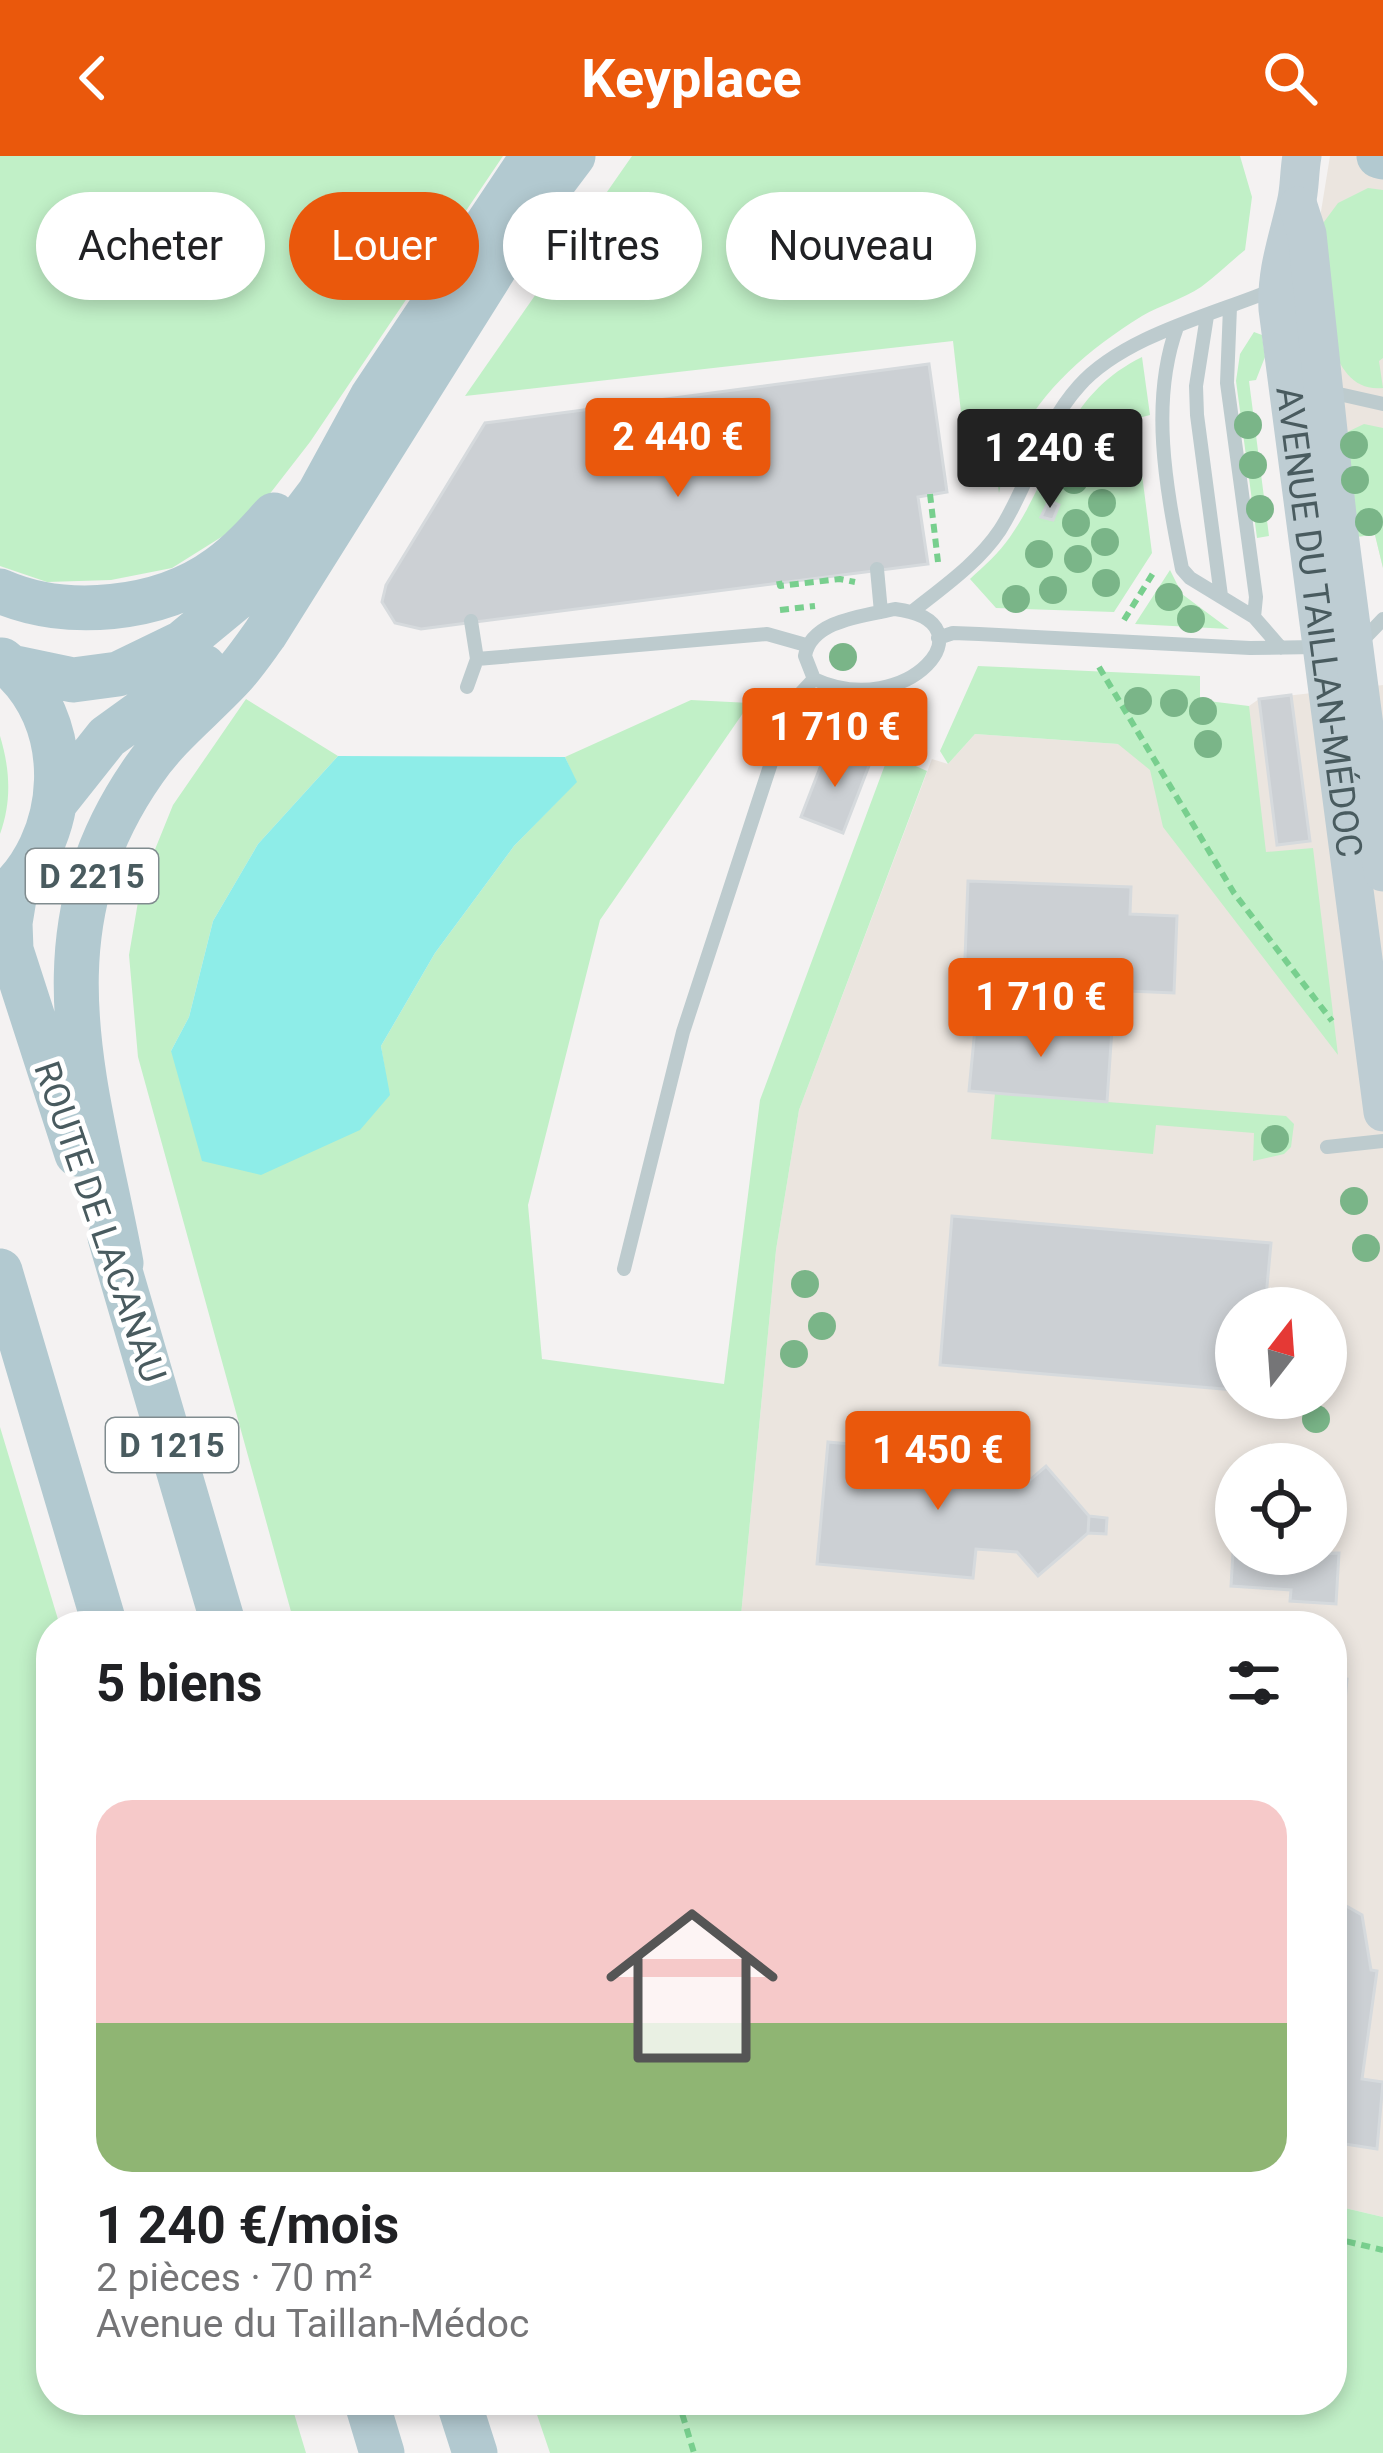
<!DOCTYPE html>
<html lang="fr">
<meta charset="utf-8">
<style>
body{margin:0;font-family:Roboto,sans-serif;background:#f6f6f6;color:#202124;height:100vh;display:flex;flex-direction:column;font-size:45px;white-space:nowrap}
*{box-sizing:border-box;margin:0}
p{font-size:39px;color:#757577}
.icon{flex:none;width:66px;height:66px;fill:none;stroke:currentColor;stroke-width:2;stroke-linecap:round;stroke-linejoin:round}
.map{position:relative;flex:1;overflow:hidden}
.details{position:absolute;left:36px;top:1455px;width:1311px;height:804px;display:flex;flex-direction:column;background:#fff;border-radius:48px;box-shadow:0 6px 18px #0003}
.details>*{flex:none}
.hud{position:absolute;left:36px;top:36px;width:1311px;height:108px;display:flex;gap:24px}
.needle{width:78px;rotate:17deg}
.fabs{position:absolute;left:1215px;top:1131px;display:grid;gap:24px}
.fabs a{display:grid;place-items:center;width:132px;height:132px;border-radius:50%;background:#fff;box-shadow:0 6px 18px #0003;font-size:60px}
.price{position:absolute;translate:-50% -102px;padding:0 27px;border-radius:12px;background:#ea580c;color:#fff;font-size:39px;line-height:78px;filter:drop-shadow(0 3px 6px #0008)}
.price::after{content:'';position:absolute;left:50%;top:72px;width:36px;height:27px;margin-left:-18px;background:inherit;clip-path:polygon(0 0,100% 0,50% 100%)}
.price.selected{background:#222;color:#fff}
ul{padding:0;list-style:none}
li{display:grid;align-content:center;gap:24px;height:636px;padding:0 60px}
li span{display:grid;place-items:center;height:372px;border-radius:36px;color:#555}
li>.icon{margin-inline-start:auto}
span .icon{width:216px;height:216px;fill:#fffc;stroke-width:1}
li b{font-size:51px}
h2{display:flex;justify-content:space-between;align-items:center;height:144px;padding:0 60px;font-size:51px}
.chip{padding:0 42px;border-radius:54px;background:#fff;box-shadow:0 6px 18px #0003;font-size:42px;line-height:108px}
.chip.selected{background:#ea580c;color:#fff}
header{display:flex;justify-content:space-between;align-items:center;height:156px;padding:0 60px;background:#ea580c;color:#fff;font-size:54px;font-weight:700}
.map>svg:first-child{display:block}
</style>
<header><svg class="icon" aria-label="back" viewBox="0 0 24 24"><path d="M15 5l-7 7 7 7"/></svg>Keyplace<svg class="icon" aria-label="search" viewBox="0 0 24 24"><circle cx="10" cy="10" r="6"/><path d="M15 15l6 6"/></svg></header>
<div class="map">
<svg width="1383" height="2297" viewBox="0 0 1383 2297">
<rect width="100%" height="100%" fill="#f4f2f2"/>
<path fill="#ebe5df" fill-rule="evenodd" d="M 1330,0 L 1383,0 L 1383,412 L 1375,379 L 1354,381 L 1318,74 Z
M 1383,529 L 1383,2061 L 1332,2049 L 1332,1470 L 740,1470 L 776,1094 L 799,954 L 932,603 L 948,608 L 975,578 L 1118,588 L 1249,550 L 1259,543 ZM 1236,1152 L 1326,1152 L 1326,1242 L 1236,1242 ZM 1236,1308 L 1326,1308 L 1326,1398 L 1236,1398 Z"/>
<path fill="#c1f0c7" d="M 0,0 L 503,0 L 310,286 L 265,344 L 223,380 L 172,412 L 111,424 L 47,426 L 0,410 Z
M 632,0 L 1240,0 L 1252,41 L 1245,94 C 1230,106 1216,120 1201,131 C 1183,143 1161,149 1142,160 C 1073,203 1016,256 999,337 L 988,265 L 962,265 L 953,185 L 465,240 Z
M 1368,32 L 1383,34 L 1383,202 L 1379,205 L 1383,232 C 1318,239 1323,117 1318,74 L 1338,47 Z
M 1254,176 L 1262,179 L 1265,201 L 1256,224 L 1249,225 L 1269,380 L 1257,382 L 1236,225 L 1240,198 Z
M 1142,201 L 1150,259 L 1135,263 L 1152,397 L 1114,456 L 996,452 L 970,423 C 984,410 999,397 1010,381 C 1056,315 1061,241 1142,201 Z
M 1364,268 L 1383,272 L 1383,412 L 1375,379 L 1354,381 L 1341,279 Z
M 1170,414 L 1182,438 L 1229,473 L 1135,468 Z
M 978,510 L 1200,520 L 1200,544 L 1249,550 L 1266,696 L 1313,692 L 1338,899 L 1163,671 L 1150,614 L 1118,588 L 975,578 L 948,608 L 940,595 Z
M 246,543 L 338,600 L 258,688 L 213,765 L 189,861 L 171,895 L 389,940 L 381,890 L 435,797 L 514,690 L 576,626 L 565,601 L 691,544 L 750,547 L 600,764 L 528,1049 L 542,1203 L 724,1228 L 760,944 L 889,598 L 927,615 L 799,954 L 776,1094 L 740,1470 L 295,1470 L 138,901 L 129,799 L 141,728 L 173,649 Z
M 0,580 C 10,613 12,645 0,678 Z
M 995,937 L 1286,960 L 1294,968 L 1291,991 L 1284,998 L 1253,1005 L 1254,977 L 1156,969 L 1153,998 L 991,983 Z
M 0,1271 L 60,1470 L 51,1470 L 51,2244 L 290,2244 L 306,2297 L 0,2297 Z
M 1332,2049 L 1383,2061 L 1383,2297 L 550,2297 L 532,2244 L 1332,2244 Z"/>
<path fill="#8eede8" d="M 338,600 L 565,601 L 577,626 L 514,690 L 435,797 L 381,890 L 390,939 L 360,974 L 261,1019 L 202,1005 L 171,895 L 189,861 L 213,765 L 258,688 Z"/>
<path fill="#ccd0d4" stroke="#d6dadd" stroke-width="3" d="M 929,208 L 947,336 L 918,341 L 928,408 L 421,473 L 395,467 L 382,446 L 386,429 L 485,267 Z
M 1049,344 L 1059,349 L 1053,364 L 1041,361 Z
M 1291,539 L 1310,685 L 1277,689 L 1259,543 Z
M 828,591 L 870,607 L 843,677 L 801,661 Z
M 968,725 L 1131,731 L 1130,758 L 1177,760 L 1174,837 L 964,828 Z
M 976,862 L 1112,873 L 1107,946 L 969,935 Z
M 952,1060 L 1271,1087 L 1265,1152 L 1236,1152 L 1236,1234 L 940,1209 Z
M 828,1286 L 984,1300 L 982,1326 L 1023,1330 L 1046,1310 L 1089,1360 L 1088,1377 L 1038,1420 L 1017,1396 L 976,1393 L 973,1422 L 817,1408 Z
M 1236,1346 L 1236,1398 L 1339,1397 L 1336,1448 L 1290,1445 L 1291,1434 L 1231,1430 Z
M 1089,1360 L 1107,1362 L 1106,1378 L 1088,1377 Z
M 1332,1521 L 1347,1523 L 1338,1627 L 1332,1626 Z
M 1334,1743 L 1362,1759 L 1371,1814 L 1377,1815 L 1362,1923 L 1383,1926 L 1377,1993 L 1332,1986 Z"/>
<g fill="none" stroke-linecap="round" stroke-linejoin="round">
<path stroke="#78cf8e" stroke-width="6" stroke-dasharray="9 6" stroke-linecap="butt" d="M 930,338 L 938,406
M 779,425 L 780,430 L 840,423 L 855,426
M 780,454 L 815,450
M 1124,464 L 1155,414
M 1099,511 L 1234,737 L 1332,865
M 1332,2082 L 1383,2094
M 678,2244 L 694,2297"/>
<path stroke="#bdcbce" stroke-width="14" d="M 1230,151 L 1227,227 L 1256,441 L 1254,461
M 1207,160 L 1196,230 L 1197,259 L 1221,440
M 1177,171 C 1149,248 1167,335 1182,413 L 1190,422 L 1254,461 L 1281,492
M 1330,236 L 1383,248
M 877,413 L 881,456
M 895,453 C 995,466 907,566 814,523 L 805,500 C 811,464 864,460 895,453 Z
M 913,455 C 943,431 978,407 1000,374 C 1030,327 1041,272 1079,230 C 1123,180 1215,158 1275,133
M 471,465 L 477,503 L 767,478 L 806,489
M 938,482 L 953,477 L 979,478 L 1250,492 L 1316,491
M 1362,485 L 1383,463
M 467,531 L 477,503
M 1327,991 L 1383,985
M 624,1113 L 683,876 L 773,601 L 799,539 L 814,523"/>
<g stroke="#becdd3" stroke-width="39">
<path id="s1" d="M 1302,0 C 1299,16 1300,33 1296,48 C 1288,84 1276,115 1278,153 L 1383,956"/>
<path d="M 1298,50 L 1307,78 L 1339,378 L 1383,716"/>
</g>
<path stroke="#b2c9d0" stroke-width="45" d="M 1379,0 L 1383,1
M 0,435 C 66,464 160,455 219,412 C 240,397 257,378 274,359
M 11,511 L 73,524 L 118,518 L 182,487 L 245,435 L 319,338 L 372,241 L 533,0
M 57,644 L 107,581 L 204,511
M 16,730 L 10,767 L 11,794 L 77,998
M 0,743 C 71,687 79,562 2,504
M 110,1081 L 224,1470
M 121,1107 C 88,930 29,778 144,614 C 169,578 202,553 231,522 C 244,508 254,493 265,478 L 524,65 L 573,0
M 0,1115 L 105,1470
M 366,2244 L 382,2297
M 458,2244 L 475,2297"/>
</g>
<g fill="#7ab588">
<circle cx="1248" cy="269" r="14"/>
<circle cx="1354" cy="289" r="14"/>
<circle cx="1102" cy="302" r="14"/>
<circle cx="1253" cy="309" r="14"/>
<circle cx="1074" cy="324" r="14"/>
<circle cx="1355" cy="324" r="14"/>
<circle cx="1102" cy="347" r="14"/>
<circle cx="1260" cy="353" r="14"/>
<circle cx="1369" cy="366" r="14"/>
<circle cx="1076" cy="367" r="14"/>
<circle cx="1105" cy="386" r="14"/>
<circle cx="1039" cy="398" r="14"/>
<circle cx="1078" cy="403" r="14"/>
<circle cx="1106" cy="427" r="14"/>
<circle cx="1053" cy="434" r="14"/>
<circle cx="1169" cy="441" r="14"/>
<circle cx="1016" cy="443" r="14"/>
<circle cx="1191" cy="463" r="14"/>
<circle cx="843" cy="501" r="14"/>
<circle cx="1138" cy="545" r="14"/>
<circle cx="1174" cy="547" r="14"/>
<circle cx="1203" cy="555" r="14"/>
<circle cx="1208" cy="588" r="14"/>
<circle cx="1275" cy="983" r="14"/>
<circle cx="1354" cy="1045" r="14"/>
<circle cx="1366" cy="1092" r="14"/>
<circle cx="805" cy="1128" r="14"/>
<circle cx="822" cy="1170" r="14"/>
<circle cx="794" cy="1198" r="14"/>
<circle cx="1316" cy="1263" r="14"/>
</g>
<g text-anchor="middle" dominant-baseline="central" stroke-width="10" stroke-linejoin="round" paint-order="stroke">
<g fill="#fff" stroke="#808c8f" stroke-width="3">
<rect x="26" y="693" width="132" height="54" rx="9"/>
<rect x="106" y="1262" width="132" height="54" rx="9"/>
</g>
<g font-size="33" font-weight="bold" fill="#495b5f">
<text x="92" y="720">D 2215</text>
<text x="172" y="1289">D 1215</text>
</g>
<g font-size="36" fill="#495b5f" stroke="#fff">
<text stroke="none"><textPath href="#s1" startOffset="471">AVENUE DU TAILLAN-MÉDOC</textPath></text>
<text transform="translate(100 1066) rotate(71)">ROUTE DE LACANAU</text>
</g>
</g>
</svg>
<div class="fabs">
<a><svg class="needle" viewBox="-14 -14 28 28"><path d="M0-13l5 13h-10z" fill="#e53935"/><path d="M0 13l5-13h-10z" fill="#757577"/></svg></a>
<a><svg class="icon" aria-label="locate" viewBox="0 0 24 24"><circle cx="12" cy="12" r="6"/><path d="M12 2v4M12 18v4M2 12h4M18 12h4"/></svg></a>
</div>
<b class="price" style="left:678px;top:344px">2 440 €</b>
<b class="price selected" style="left:1050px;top:355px">1 240 €</b>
<b class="price" style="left:835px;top:634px">1 710 €</b>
<b class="price" style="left:1041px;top:904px">1 710 €</b>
<b class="price" style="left:938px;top:1357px">1 450 €</b>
<div class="hud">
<a class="chip">Acheter</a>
<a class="chip selected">Louer</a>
<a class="chip">Filtres</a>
<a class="chip">Nouveau</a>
</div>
<section class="details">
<h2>5 biens<svg class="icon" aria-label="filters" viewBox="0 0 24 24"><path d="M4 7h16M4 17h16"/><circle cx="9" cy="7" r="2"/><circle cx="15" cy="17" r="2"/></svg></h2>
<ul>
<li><span style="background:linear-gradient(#f6c9c9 60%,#8fb573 0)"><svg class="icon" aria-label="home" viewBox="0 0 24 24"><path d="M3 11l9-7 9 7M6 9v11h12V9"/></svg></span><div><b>1 240 €/mois</b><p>2 pièces · 70 m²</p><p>Avenue du Taillan-Médoc</p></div></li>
</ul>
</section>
</div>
